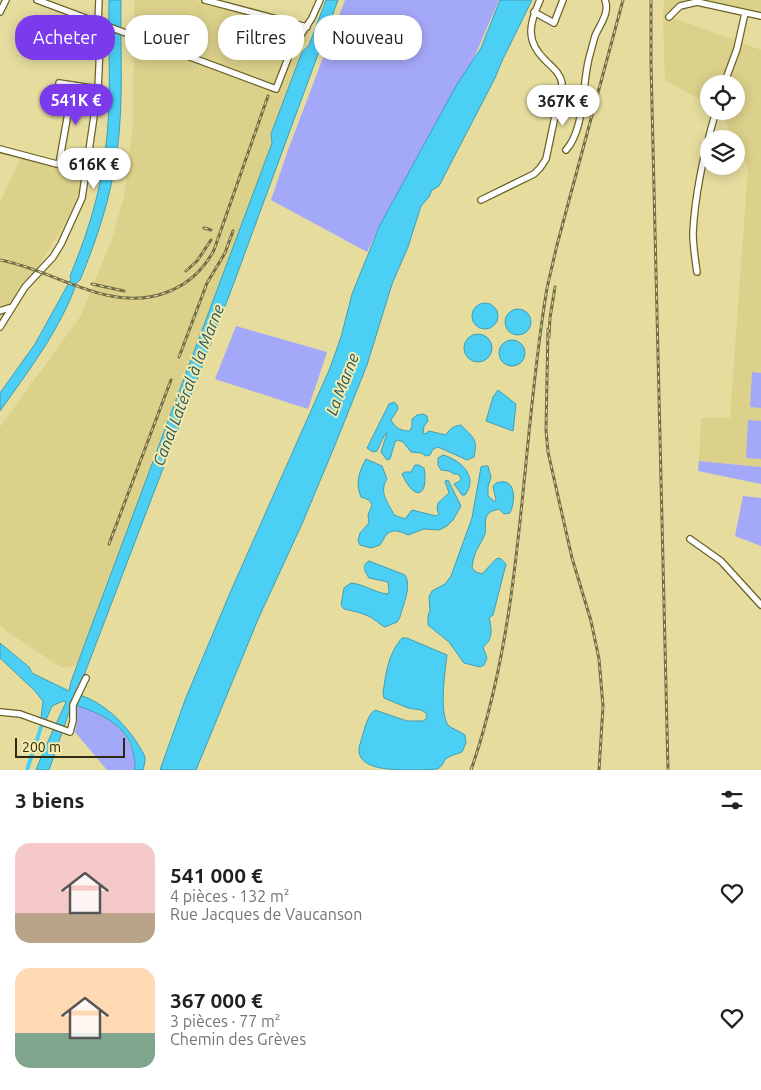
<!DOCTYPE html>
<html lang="fr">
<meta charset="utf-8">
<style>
body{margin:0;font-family:Ubuntu,sans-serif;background:#f6f6f6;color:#202124;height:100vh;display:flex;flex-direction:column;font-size:19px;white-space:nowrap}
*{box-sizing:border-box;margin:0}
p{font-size:16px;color:#757577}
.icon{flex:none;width:28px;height:28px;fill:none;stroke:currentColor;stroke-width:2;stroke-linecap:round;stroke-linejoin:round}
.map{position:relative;height:770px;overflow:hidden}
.details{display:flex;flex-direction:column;background:#fff;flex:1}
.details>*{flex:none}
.banner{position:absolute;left:15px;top:15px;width:500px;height:45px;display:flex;gap:10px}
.fabs{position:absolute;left:700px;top:75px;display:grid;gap:10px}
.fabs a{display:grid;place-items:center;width:45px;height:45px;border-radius:50%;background:#fff;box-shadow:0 2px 12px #0003;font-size:25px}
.scale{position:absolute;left:15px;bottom:12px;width:110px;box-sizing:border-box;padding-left:5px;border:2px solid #2e2a11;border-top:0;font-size:14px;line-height:18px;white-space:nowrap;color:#2e2a11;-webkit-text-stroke:4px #f2e9aa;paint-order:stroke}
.price{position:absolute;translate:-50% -42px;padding:0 11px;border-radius:18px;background:#fff;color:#222;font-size:16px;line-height:32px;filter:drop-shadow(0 1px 2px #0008)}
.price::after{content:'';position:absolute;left:50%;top:30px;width:15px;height:11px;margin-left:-8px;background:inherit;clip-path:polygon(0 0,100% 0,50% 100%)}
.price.on{background:#7c3aed;color:#fff}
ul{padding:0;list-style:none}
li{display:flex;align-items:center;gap:15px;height:125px;padding:0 15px}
li span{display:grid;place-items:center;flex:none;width:140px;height:100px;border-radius:15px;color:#555}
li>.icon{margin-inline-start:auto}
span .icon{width:60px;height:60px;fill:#fffc;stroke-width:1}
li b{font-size:21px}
h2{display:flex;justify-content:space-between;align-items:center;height:60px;padding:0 15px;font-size:21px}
.pill{padding:0 18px;border-radius:20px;background:#fff;box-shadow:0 2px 12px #0003;font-size:18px;line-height:45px}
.pill.on{background:#7c3aed;color:#fff}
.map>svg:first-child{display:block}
</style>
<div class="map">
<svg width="761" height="770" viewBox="0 0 761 770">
<rect width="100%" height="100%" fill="#e5dc9e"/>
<path fill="#dbd18b" d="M 134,0 L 194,0 L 311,30 L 271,134 L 272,143 L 77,665 L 62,668 L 2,628 L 0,624 L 0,427 L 80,317 L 111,242 L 124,197 L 133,125 Z
M 664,0 L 761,0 L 761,15 L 701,0 L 678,5 L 666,15 L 761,50 L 761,467 L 699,461 L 701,418 L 730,418 L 748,168 L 736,144 L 736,139 L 734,139 L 720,111 L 736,111 L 736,84 L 709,84 L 709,105 L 665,80 L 663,16 Z
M 21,158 L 84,174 L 78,195 L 69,217 L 41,263 L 11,306 L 0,325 L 0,202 Z"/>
<path fill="#a4a8f8" d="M 345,0 L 499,0 L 470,67 L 381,224 L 367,252 L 271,200 L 288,150 Z
M 236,326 L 327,352 L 308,409 L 215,379 Z
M 752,372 L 761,373 L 761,408 L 750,407 Z
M 748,420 L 761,421 L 761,459 L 746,458 Z
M 699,461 L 761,467 L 761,484 L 698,471 Z
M 743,496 L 761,498 L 761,546 L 735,536 Z
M 78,706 C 110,712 136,736 135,770 L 107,770 L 75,732 L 77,723 L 74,710 Z"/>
<path fill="#4bcff5" stroke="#429eb1" d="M 109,0 L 121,0 C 120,50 124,102 117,152 C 111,197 97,239 80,280 L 77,282 C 60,330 29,370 0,411 L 0,393 L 35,344 L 71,279 L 70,276 C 84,242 96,208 102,171 C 113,115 108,57 109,0 Z
M 326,0 L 338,0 L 232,288 L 81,683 L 80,695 C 104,703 122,721 136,741 C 139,747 144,752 145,758 C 145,762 144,766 143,770 L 135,770 C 136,728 106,715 72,704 L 49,770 L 36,770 C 45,746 56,725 66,702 L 63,701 L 52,706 L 46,720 L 41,718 L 43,701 L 34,690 L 0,658 L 0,643 L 29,667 L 32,673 L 69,691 L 71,682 L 84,646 L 272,143 L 271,134 L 302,52 L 309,45 Z
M 500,0 L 532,0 L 502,61 L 495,78 L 439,186 L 432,190 L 429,197 L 421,206 L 408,247 L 392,284 L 367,365 L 335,445 L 302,524 L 259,617 L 196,770 L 160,770 L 185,700 L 230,593 L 330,368 L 341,337 L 352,294 L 380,225 L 456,86 L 481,48 Z
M472 316a13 13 0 1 1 26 0a13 13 0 1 1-26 0Z
M505 322a13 13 0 1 1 26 0a13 13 0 1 1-26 0Z
M464 348a14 14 0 1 1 28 0a14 14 0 1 1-28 0Z
M499 353a13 13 0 1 1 26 0a13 13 0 1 1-26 0Z
M 498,390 L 516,404 L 513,431 L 486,421 L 493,397 Z
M 394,402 L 397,405 L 398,409 L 391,420 C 395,428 401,431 410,431 L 412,426 L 412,419 L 417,415 L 423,414 L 427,416 L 428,421 L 424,426 L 423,433 L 425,434 L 429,431 L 446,435 C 450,428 454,426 461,425 C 473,438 478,438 474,457 L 467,460 L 438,447 L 433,449 L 430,455 L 426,456 L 421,453 L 411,452 L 403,442 L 398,440 L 395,442 L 390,459 L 387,460 L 381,452 L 387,433 L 385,434 L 377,451 L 373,452 L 367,448 L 389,404 Z
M 443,455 C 461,460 479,477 465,495 L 462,495 L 454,484 L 460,481 L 461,478 L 458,474 L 454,474 L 449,471 L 441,470 L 438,465 L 438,458 Z
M 366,459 L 382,466 L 387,479 C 378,493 389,503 394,515 L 405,519 L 412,510 L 436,516 L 439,514 L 437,509 L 438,503 L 449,493 L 445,481 L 448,480 L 461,506 L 453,520 L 447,526 L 439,530 L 424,529 L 408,535 C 402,532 393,528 387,534 C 384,537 383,541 380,545 L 371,548 L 360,545 L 358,540 L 360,533 L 369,523 L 368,515 L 372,505 L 369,500 L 361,497 C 355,483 359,472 366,459 Z
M 415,465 L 419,465 L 424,468 C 429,496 415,503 402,474 L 405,472 L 411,472 Z
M 484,466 L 488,466 L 491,477 L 488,487 L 488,496 L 495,502 L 496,500 L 493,486 L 496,483 C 516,476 516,500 510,513 L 504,514 L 499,509 C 495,510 491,511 488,514 C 483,520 487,527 485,534 C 479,548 474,550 472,568 L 476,572 L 482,574 L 496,559 L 500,558 L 506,564 L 493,615 L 489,618 C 492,629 493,640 483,647 L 487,658 L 484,665 L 480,667 L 464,663 L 449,642 L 428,625 L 428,616 L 430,610 L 429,597 L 432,591 L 445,584 L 451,576 L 472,518 L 481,467 Z
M 369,561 L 405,575 C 412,586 403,605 400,617 L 397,622 L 385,627 C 380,625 380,623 375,620 C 367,614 354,611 344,609 L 341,605 L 344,588 L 351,583 C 364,584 375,593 388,594 L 389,591 L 388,582 L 369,578 C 365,572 361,565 369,561 Z
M 402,638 L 407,638 L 447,655 C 445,671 439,712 448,725 C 452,729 460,731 465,735 L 466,743 L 462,752 C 458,754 451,755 447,758 C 443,761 443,767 437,769 C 429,770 418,770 410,770 C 392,770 349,770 361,741 C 364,731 367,715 375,710 L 407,721 L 423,721 L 427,718 L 426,713 L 421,710 L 408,708 L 384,698 L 383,693 C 386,673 388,654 402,638 Z"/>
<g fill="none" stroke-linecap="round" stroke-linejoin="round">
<path stroke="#4bcff5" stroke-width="4" d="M 27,770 L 43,721"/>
<defs>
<path id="minor" d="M 37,0 L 276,89 L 292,48 L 312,18 L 320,0
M 205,0 L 307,27
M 0,12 L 6,0
M 534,12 L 554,23 L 563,0
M 669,17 L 680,6 L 697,2 L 761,16
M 98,23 L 99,0
M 59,83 L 98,89
M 724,84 L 737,49 L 745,13
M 0,149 L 87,172
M 566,150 C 585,129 582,85 589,58 C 591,51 593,43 595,36 C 600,24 610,13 605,0
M 59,164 L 73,85
M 481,200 L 534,174 L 540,168 L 546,159 L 562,83 C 560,73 553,68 546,61 C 525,41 529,24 540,0
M 697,272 C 695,259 693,246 693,233 C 695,191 704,152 716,111
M 0,311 L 12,307
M 0,327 L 25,287 L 53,257 L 61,244 L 82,198 L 98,89 L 101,24
M 690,539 L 721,561 L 761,605
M 0,712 L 20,714 L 70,732 L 73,721 L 73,705 L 86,678"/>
</defs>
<use href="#minor" stroke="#6b6226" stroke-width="8"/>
<use href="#minor" stroke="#fff" stroke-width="5.5"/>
<defs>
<path id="rail" d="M 651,0 L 651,64 L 668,770
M 204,228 L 211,230
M 0,260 C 56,270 111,316 170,291 C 189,283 204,269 214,250 L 268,96
M 186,271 L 197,261 L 211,240
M 92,284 L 124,291
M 548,329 L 546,430 L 548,452 L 572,558 L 591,621 L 599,659 L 603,706 L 599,770
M 549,337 L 550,318 L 555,287
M 179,357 L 207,283 L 225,253 L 233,231
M 109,544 L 171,380
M 471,770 C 525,615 520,448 547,288 L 557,245 L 623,0"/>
</defs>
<use href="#rail" stroke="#746e47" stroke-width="3"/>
<use href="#rail" stroke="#f2e9aa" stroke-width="1" stroke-dasharray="4" stroke-linecap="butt"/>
</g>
<g text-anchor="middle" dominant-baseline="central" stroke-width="4" stroke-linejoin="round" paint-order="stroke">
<g font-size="16" font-style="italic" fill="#215767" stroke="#f2e9aa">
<text transform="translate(342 384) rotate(-69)">La Marne</text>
<text transform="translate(188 385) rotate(-69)">Canal Latéral à la Marne</text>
</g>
</g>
</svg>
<div class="fabs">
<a><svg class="icon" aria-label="locate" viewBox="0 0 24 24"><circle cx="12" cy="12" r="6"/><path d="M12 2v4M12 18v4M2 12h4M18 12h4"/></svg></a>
<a><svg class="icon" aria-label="layers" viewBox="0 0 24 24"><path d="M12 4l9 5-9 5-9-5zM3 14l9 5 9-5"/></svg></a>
</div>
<div class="scale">200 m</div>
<b class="price on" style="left:76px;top:126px">541K €</b>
<b class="price" style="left:563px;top:127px">367K €</b>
<b class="price" style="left:94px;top:190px">616K €</b>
<div class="banner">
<a class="pill on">Acheter</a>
<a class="pill">Louer</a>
<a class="pill">Filtres</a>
<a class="pill">Nouveau</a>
</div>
</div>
<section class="details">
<h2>3 biens<svg class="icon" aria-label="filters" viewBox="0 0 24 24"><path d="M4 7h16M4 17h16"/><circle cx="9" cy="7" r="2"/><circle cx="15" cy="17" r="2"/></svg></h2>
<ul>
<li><span style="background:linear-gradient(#f6c9c9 70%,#b9a48a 0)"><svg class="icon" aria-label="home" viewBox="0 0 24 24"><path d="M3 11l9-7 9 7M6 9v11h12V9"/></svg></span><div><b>541 000 €</b><p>4 pièces · 132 m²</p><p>Rue Jacques de Vaucanson</p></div><svg class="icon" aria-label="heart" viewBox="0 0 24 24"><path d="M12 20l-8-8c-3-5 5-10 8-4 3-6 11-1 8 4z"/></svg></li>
<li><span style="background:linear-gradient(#ffd9b3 65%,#7fa58c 0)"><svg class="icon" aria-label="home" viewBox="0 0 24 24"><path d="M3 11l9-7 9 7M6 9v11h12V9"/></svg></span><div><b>367 000 €</b><p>3 pièces · 77 m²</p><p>Chemin des Grèves</p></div><svg class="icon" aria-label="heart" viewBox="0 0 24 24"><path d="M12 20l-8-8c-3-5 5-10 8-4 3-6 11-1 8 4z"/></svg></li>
</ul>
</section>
